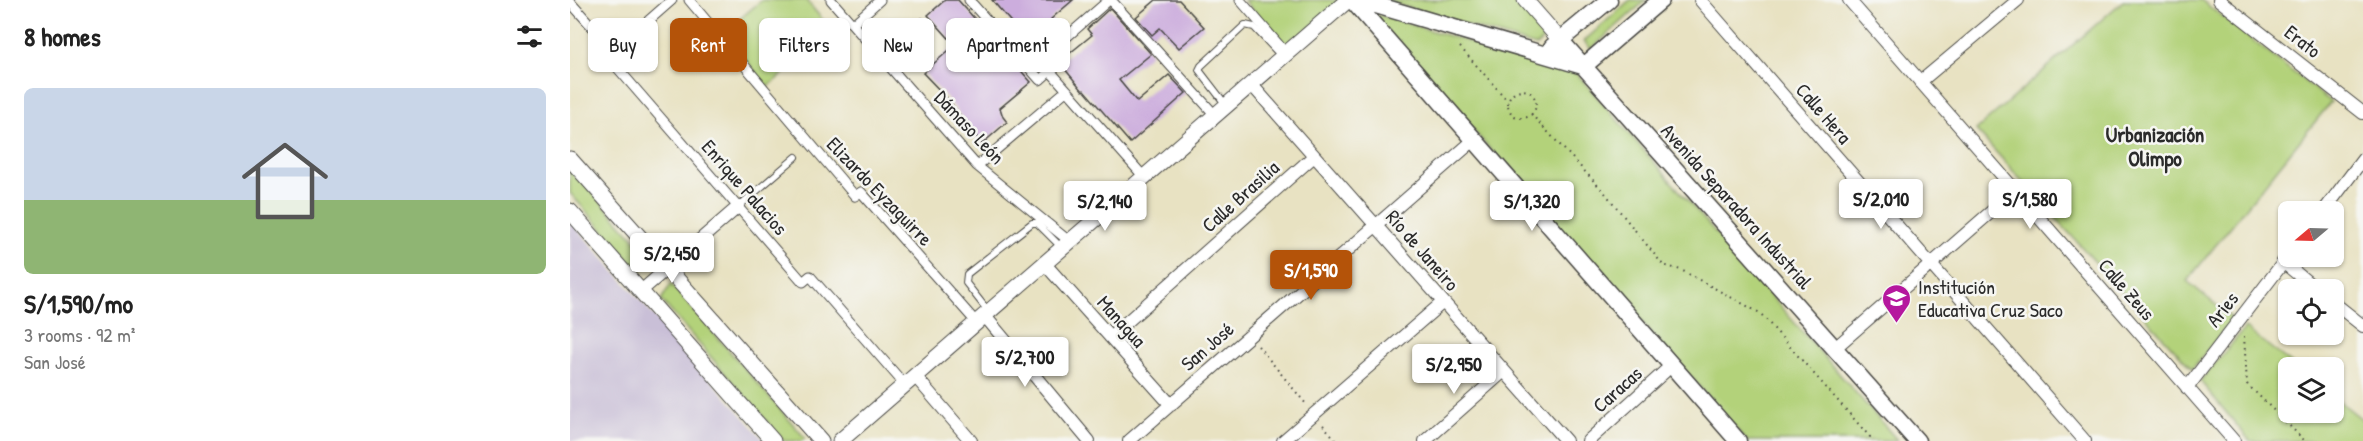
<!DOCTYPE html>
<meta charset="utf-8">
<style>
body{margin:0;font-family:"Patrick Hand",sans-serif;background:#f2f2f2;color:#222;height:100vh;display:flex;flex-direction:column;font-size:22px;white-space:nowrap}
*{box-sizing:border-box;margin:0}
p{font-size:20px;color:#767676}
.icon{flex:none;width:33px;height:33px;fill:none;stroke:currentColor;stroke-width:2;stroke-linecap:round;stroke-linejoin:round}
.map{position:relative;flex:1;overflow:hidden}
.details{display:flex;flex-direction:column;background:#fff;width:570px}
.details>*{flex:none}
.guide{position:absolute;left:18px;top:18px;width:570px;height:54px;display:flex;gap:12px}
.needle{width:39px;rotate:251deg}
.buttons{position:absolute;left:1708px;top:201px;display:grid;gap:12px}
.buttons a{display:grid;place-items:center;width:66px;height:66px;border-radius:9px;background:#fff;box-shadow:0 2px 4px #0004;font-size:30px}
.price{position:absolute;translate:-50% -51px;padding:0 14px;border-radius:6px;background:#fff;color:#222;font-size:20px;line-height:39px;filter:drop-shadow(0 2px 3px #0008)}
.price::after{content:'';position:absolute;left:50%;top:36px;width:18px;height:14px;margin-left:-9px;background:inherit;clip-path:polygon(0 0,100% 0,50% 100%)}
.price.on{background:#b45309;color:#fff}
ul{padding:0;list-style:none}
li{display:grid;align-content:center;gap:12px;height:318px;padding:0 24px}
li span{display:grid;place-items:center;height:186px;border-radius:9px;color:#555}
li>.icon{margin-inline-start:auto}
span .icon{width:108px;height:108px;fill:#fffc;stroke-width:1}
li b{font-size:26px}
h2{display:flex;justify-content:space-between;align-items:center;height:72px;padding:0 24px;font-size:26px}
.pill{padding:0 21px;border-radius:9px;background:#fff;box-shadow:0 2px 4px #0004;font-size:21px;line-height:54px}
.pill.on{background:#b45309;color:#fff}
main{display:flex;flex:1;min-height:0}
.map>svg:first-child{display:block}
</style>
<main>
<section class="details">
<h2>8 homes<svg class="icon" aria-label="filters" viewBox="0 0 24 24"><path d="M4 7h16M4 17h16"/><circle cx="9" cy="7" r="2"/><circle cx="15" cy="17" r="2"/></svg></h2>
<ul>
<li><span style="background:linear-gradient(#c9d6e8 60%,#8fb573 0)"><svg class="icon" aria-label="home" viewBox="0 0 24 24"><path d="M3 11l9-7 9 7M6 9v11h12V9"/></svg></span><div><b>S/1,590/mo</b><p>3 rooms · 92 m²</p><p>San José</p></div></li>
</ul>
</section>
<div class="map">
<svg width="1793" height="441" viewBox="0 0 1793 441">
<rect width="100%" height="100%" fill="#f6f6f2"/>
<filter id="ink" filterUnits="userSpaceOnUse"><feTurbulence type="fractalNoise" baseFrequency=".0167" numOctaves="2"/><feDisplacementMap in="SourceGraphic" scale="12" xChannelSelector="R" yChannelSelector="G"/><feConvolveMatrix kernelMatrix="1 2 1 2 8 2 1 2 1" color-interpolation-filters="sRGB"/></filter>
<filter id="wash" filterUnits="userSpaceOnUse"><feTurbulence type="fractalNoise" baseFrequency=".008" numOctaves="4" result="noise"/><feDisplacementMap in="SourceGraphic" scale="24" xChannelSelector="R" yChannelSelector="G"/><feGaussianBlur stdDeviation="1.35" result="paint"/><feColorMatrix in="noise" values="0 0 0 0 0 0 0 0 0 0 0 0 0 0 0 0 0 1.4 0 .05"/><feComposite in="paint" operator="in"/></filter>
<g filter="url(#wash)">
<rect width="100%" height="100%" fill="#e8e2c2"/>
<path fill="#c9bfd7" d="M 0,221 L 195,441 L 0,441 Z"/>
<path fill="#b3d27a" stroke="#6f7e52" stroke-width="1.5" d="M 192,0 L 236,0 L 262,31 L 198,87 L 153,33 Z
M 674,0 L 772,0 L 716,49 Z
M 813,0 L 947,0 L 979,34 L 966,46 Z
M 1060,0 L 1076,0 L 1021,49 L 1014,41 Z
M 1554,0 L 1631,0 L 1761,102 L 1617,281 L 1663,319 L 1622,369 L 1406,130 Z
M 799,12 L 1007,74 L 1328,441 L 1177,441 Z
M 0,167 L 83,260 L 70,272 L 0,193 Z
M 101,284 L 235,438 L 232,441 L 214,441 L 91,300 Z
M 1675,328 L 1726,367 L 1719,368 L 1719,412 L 1764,412 L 1764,397 L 1793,420 L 1793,441 L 1680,441 L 1630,381 Z"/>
<g id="blocks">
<path fill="#ccaddd" d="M 375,0 L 388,0 L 461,82 L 430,108 L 433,117 L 437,122 L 412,144 L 377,98 L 353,73 L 385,45 L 358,15 Z
M 422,0 L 503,0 L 481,19 L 486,24 L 460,45 L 452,35 L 445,41 L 437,33 L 445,27 Z
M 586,0 L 609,0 L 634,27 L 609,48 L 590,28 L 582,35 L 566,17 Z
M 540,8 L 581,54 L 549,80 L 567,102 L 599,75 L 616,93 L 560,143 L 514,90 L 513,91 L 489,62 L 522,35 L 517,29 Z
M 352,18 L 360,27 L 335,48 L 327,40 Z"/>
</g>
</g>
<g filter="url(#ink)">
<use href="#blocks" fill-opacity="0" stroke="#474642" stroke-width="1.5"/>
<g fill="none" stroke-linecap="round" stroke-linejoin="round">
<defs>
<path id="service" d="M 656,105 L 629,70 L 631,66 L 675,25 L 684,27 L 712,57
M 168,207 L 226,157
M 418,311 L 396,283 L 397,274 L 462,223 L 467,223 L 491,247"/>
<path id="pedestrian" d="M 119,0 L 285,196 L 291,192 L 406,322
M 261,0 L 407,166 L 499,241
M 399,0 L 470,80 L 480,71 L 574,177
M 541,0 L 645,115
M 670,0 L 716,53
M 0,2 L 44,51 L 38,57 L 233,282 L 240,276 L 335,385
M 283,24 L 310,0
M 44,51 L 102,0
M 460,69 L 539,0
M 407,166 L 497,90"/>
<path id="minor" d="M 1130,0 L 1515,441
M 1279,0 L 1664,441
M 1649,0 L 1793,113
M 1350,82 L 1448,0
M 681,84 L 996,441
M 1753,212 L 1793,159
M 1713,262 L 1747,290
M 474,263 L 601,405
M 71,291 L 168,207
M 1764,303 L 1793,326
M 414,315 L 519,441
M 540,337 L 744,156
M 1265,348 L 1445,191
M 345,376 L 401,441
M 1617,388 L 1719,255
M 559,441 L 904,140
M 713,441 L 873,302
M 855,441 L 934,371
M 1018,441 L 1102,365"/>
<path id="tertiary" d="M 955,0 L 991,41
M 0,159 L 251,441
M 0,211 L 203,441
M 270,441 L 778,0"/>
<path id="secondary" d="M 782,0 L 1168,441
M 789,0 L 1013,66
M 991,41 L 1347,441
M 982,47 L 1039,0
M 1014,66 L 1091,0"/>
</defs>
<use href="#service" stroke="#474642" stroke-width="8"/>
<use href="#pedestrian" stroke="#474642" stroke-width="11"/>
<use href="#minor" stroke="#474642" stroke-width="14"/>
<use href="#tertiary" stroke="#474642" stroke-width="17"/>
<use href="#secondary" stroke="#474642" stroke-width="19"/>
<path stroke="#474642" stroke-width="2" stroke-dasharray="1.5 4.5" stroke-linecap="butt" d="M 890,47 L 938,101
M938 104a14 14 0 1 1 28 0a14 14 0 1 1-28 0Z
M 961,114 L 1035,193 L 1093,265 L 1111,270 L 1190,313 L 1300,437 L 1299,441
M 1674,336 L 1677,384 L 1735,441
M 688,346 L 736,404
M 753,425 L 767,441"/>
<use href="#service" stroke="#fff" stroke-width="6"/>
<use href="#pedestrian" stroke="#fff" stroke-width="9"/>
<use href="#minor" stroke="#fff" stroke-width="12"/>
<use href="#tertiary" stroke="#fff" stroke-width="15"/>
<use href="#secondary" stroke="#fff" stroke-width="16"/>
</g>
</g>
<defs>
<symbol id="school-pin" viewBox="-11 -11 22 30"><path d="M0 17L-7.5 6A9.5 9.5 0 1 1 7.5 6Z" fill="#b5179e" stroke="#f6f6f2"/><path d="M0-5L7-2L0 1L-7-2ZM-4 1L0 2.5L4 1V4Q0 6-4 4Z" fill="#fff"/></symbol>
</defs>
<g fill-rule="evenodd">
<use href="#school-pin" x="1310" y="282" width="33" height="45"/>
</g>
<g text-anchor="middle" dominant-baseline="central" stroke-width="5" stroke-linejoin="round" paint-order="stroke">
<g font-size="20" fill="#2b2b2b" stroke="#f6f6f2">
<text transform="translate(1733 41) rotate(38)">Erato</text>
<text transform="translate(1254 113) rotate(49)">Calle Hera</text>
<text transform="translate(400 127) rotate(47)">Dámaso León</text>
<text transform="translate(175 187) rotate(49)">Enrique Palacios</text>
<text transform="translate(310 191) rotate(46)">Elizardo Eyzaguirre</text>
<text transform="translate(670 196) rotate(-42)">Calle Brasilia</text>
<text transform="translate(1167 206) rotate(48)">Avenida Separadora Industrial</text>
<text transform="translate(853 250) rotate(49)">Río de Janeiro</text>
<text transform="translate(1557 289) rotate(49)">Calle Zeus</text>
<text transform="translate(1652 309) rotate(-52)">Aries</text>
<text transform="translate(552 321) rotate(48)">Managua</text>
<text transform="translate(637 346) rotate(-41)">San José</text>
<text transform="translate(1047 389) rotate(-42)">Caracas</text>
</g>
<g font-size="20" fill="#2b2b2b" stroke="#f6f6f2" text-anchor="start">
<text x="1348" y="286">Institución<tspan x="1348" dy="23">Educativa Cruz Saco</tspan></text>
</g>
<g font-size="21" font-weight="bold" fill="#2b2b2b" stroke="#f6f6f2">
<text x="1585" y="134">Urbanización<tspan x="1585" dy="24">Olimpo</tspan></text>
</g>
</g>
</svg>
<div class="buttons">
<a><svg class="needle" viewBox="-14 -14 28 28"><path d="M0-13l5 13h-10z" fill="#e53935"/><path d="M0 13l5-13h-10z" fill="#767676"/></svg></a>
<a><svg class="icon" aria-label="locate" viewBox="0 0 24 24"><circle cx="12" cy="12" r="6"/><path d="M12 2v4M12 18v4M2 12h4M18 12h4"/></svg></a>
<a><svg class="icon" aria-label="layers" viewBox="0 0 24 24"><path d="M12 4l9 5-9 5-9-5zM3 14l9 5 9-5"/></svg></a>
</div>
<b class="price" style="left:1311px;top:230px">S/2,010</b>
<b class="price" style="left:1460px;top:230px">S/1,580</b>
<b class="price" style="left:535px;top:232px">S/2,140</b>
<b class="price" style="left:962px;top:232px">S/1,320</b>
<b class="price" style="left:102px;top:284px">S/2,450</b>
<b class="price on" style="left:741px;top:301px">S/1,590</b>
<b class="price" style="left:455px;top:388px">S/2,700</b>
<b class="price" style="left:884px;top:395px">S/2,950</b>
<div class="guide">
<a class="pill">Buy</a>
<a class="pill on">Rent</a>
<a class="pill">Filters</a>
<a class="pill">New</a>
<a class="pill">Apartment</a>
</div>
</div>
</main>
